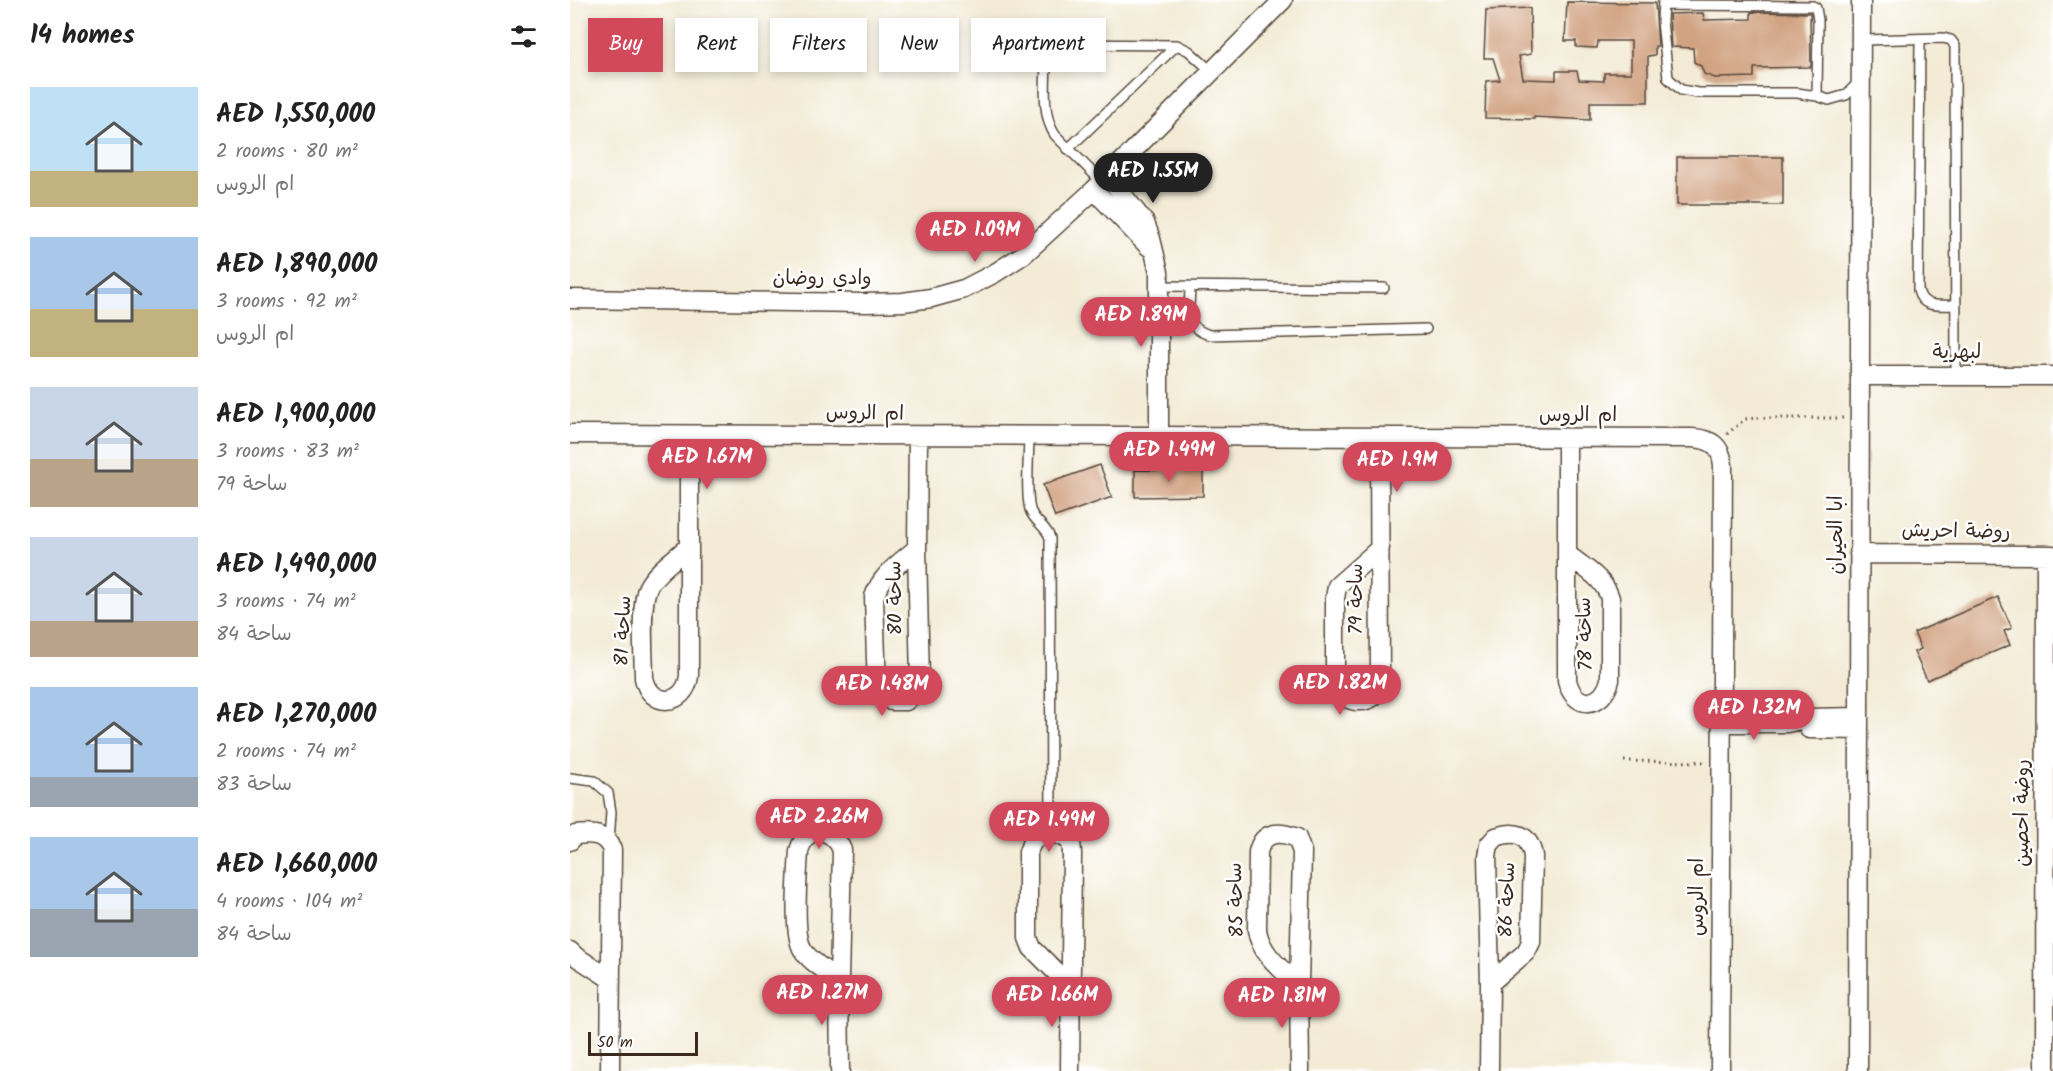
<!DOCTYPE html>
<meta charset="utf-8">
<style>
body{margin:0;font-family:Kalam,"Playpen Sans Arabic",sans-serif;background:#f2f2f2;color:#222;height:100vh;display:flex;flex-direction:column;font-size:22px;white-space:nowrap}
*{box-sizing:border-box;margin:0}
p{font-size:20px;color:#767676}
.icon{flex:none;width:33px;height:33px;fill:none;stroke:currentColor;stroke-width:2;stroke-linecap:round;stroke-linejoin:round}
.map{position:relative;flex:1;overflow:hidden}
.panel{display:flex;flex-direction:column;background:#fff;width:570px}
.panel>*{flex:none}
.top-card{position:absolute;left:18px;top:18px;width:570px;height:54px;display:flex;gap:12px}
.scale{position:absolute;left:18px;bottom:15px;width:110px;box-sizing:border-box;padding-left:6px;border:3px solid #3b2a1e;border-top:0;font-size:16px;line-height:21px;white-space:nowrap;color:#3b2a1e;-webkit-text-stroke:4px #fff;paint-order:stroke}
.price{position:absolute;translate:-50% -51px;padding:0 14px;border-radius:21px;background:#d1495b;color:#fff;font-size:20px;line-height:39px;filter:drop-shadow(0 2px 3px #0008)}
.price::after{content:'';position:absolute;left:50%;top:36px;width:18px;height:14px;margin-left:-9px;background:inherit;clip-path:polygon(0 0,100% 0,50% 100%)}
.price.active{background:#222;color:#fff}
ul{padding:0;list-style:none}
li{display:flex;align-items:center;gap:18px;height:150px;padding:0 30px}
li span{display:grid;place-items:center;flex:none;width:168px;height:120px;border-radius:0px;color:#555}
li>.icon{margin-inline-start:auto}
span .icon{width:72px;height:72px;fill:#fffc;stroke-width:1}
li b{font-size:26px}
h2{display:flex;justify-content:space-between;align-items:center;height:72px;padding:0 30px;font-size:26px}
.chip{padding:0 21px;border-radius:0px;background:#fff;box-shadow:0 3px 9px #0003;font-size:21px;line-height:54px}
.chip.active{background:#d1495b;color:#fff}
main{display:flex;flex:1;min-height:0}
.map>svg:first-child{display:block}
</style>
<main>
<section class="panel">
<h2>14 homes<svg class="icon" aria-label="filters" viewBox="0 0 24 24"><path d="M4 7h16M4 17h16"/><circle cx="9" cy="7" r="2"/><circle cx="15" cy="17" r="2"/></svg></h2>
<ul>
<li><span style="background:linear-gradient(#bfe0f5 70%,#c2b280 0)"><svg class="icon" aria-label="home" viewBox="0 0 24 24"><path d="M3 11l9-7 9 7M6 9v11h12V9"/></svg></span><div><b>AED 1,550,000</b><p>2 rooms · 80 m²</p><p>ام الروس</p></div></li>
<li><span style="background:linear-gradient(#a9c7e8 60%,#c2b280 0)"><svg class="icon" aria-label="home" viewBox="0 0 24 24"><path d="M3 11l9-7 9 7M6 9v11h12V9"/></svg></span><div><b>AED 1,890,000</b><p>3 rooms · 92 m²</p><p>ام الروس</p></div></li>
<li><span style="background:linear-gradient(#c9d6e8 60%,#b9a48a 0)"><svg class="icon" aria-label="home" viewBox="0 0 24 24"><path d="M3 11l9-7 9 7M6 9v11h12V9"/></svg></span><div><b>AED 1,900,000</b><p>3 rooms · 83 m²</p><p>ساحة 79</p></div></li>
<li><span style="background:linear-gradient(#c9d6e8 70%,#b9a48a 0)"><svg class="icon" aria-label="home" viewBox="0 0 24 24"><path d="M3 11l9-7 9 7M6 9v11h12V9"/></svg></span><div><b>AED 1,490,000</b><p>3 rooms · 74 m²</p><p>ساحة 84</p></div></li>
<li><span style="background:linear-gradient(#a9c7e8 75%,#9aa5b1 0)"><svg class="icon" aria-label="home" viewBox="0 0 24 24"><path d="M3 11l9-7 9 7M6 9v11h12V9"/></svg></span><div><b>AED 1,270,000</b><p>2 rooms · 74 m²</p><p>ساحة 83</p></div></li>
<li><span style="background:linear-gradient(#a9c7e8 60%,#9aa5b1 0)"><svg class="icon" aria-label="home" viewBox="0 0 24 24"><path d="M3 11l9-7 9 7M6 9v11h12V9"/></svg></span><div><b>AED 1,660,000</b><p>4 rooms · 104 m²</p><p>ساحة 84</p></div></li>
</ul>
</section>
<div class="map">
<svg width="1483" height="1071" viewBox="0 0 1483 1071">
<rect width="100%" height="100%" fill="#fff"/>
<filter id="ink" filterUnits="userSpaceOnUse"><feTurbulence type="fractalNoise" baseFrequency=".0167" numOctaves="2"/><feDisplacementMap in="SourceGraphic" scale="12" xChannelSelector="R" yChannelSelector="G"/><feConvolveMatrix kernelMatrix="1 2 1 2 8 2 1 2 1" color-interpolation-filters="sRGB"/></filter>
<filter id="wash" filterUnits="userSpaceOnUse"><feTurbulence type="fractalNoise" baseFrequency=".008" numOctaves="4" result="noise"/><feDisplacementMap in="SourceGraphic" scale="24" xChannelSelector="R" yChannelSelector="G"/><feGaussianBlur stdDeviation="1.35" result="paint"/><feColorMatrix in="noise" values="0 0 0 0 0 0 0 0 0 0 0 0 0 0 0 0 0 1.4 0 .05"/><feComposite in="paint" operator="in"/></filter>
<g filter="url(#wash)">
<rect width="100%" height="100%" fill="#f3ebd6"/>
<g id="blocks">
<path fill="#d1a382" d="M 997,2 L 1085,3 L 1088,46 L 1085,46 L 1085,55 L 1078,56 L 1078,102 L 1020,102 L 1020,120 L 964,117 L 964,119 L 915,118 L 916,81 L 930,80 L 923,58 L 914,58 L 916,10 L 960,8 L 961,54 L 949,56 L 953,79 L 986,80 L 986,71 L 1007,71 L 1009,80 L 1034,81 L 1034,73 L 1061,73 L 1061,41 L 1028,41 L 1027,48 L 1006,47 L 1006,41 L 995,41 Z
M 1181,12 L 1240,13 L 1241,67 L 1184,68 L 1184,77 L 1145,78 L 1134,74 L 1131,66 L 1124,62 L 1123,48 L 1101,47 L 1099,14 L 1133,13 L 1134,20 L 1181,19 Z
M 1107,157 L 1213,157 L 1213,205 L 1107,205 Z
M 530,465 L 542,497 L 485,517 L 473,485 Z
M 633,468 L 633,496 L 565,497 L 565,470 L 617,471 L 622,469 Z
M 1428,597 L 1442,628 L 1434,631 L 1440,645 L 1357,680 L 1344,652 L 1351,649 L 1344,633 Z"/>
</g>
</g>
<g filter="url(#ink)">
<use href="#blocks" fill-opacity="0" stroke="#57473a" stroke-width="1.5"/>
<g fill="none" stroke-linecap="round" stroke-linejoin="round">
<defs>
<path id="service" d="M 1093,0 L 1092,21 L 1098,78 L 1111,90 L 1128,93 L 1227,93 L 1247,96 L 1259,100 L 1276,95 L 1290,81
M 1093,5 L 1243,6 L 1246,8 L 1248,20 L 1247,96
M 1350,39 L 1348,290 C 1352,309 1370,305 1385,305
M 1292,40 L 1373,38 L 1381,40 L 1385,46 L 1386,375
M 498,149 L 607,45
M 532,182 L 485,135 C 471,114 476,82 476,58 C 480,47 483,45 495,44 L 607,45 L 619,51 L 641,71
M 589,286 L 814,288
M 620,287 C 620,310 612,326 639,335 L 856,329
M 459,437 C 459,452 455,500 461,512 C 466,523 476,526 480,538 L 481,835
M 565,437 L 566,459 L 568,464 L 617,464 L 620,459 L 619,438
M 0,778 L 24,781 L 38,793 L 41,812 L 39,842"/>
<path id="minor" d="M 538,176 L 575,223 L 581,239 L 589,272 L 589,437
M 524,190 L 579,247
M 0,299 L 296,303 L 333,302 L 361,298 L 394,289 L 425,273 L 453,255 L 524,190 L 713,0
M 1290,376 L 1483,376
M 0,434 L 1122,438 C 1141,439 1151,445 1153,465 L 1150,1071
M 809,438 L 810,683 C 810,683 808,692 807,692 C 798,707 769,703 765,683 L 765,599 L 767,586 L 810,548
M 119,546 C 106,558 88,570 79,585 C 69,602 74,657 74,678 C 80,708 115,707 119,676 L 119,435
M 347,548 C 330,563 311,575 304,597 L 307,689 L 321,701 L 336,701 L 348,690 L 350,681 L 347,548 L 348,437
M 997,554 C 1013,567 1034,578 1040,598 L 1040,680 C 1033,708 1004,711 997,680 L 997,439
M 1289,554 L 1483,555
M 1151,723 L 1217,723 L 1238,718 L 1289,717
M 1239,729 L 1289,730
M 0,841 L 5,835 C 22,833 35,833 42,850 L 40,1071
M 0,951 L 5,956 L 39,978
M 269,980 C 257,971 241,963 233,950 C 222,934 228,872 229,851 C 236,824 262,826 272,850 L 269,980 L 270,1071
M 729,986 C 712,969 691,955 687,930 L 688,852 C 693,831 709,831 727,838 L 732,852 L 729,986 L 730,1071
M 500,1071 L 502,855 C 502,851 502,848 501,844 C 496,833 473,831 465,839 C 461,843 460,847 458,852 L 458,938 L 462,948 L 500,986
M 919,1071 L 920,983 L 917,856 L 919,845 L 926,837 C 946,830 959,834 963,856 L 961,942 L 956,952 L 920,983
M 1288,1071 L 1291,0
M 1475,1071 L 1476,555"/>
</defs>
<use href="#service" stroke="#57473a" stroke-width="12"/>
<use href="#minor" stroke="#57473a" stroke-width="21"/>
<path stroke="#57473a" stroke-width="3" stroke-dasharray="1.5 4.5" stroke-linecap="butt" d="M 1157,434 L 1175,419 L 1189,418 L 1273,418
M 1054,761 L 1137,762"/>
<use href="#service" stroke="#fff" stroke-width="9"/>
<use href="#minor" stroke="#fff" stroke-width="18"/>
</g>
</g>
<g text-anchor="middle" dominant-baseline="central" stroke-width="5" stroke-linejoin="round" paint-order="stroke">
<g font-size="20" fill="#3b2a1e" stroke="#fff">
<text x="252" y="279">وادي روضان</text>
<text x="1387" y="353">لبهرية</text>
<text transform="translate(295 414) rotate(1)">ام الروس</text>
<text x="1008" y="416">ام الروس</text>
<text transform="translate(1386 532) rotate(1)">روضة احريش</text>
<text transform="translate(1267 535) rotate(-90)">ابا الحيران</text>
<text transform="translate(326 598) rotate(-91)">ساحة 80</text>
<text transform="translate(787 599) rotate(-90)">ساحة 79</text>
<text transform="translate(54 631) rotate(-88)">ساحة 81</text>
<text transform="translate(1016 634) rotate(-92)">ساحة 78</text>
<text transform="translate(1453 813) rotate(-90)">روضة احصين</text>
<text transform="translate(1128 897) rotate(-90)">ام الروس</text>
<text transform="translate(667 900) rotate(-92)">ساحة 85</text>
<text transform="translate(938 900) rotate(-88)">ساحة 86</text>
</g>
</g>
</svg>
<div class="scale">50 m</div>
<b class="price active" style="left:583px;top:204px">AED 1.55M</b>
<b class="price" style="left:405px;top:263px">AED 1.09M</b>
<b class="price" style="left:571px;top:348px">AED 1.89M</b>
<b class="price" style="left:599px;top:483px">AED 1.49M</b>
<b class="price" style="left:137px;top:490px">AED 1.67M</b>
<b class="price" style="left:827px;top:493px">AED 1.9M</b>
<b class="price" style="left:770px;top:716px">AED 1.82M</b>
<b class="price" style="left:312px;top:717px">AED 1.48M</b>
<b class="price" style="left:1184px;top:741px">AED 1.32M</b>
<b class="price" style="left:249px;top:850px">AED 2.26M</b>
<b class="price" style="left:479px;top:853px">AED 1.49M</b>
<b class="price" style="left:252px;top:1026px">AED 1.27M</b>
<b class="price" style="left:482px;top:1028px">AED 1.66M</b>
<b class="price" style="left:712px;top:1029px">AED 1.81M</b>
<div class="top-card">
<a class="chip active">Buy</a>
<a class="chip">Rent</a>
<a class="chip">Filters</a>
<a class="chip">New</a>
<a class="chip">Apartment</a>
</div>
</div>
</main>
